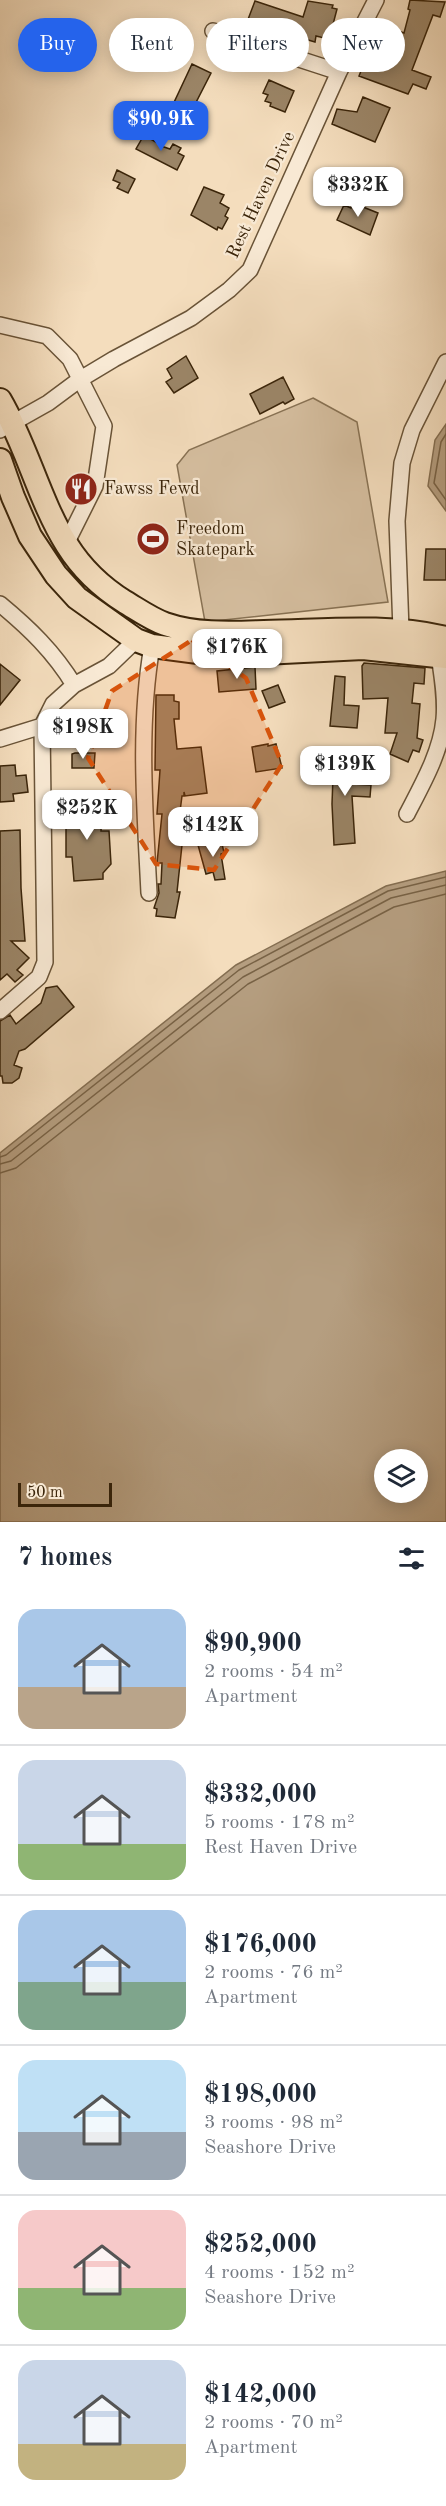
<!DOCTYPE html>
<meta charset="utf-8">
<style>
body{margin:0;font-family:"Old Standard TT",serif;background:#f6f6f7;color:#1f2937;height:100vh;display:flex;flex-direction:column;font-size:22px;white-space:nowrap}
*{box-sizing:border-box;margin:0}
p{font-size:20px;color:#747a83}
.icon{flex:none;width:33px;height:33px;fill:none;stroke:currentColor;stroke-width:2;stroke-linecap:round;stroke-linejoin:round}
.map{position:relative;height:1522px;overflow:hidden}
.panel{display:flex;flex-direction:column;background:#fff;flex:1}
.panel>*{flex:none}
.top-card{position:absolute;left:18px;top:18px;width:411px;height:54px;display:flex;gap:12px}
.fabs{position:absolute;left:374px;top:1449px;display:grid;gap:12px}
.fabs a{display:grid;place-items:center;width:54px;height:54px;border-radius:50%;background:#fff;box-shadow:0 3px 15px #0003;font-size:30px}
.scale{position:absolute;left:18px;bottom:15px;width:94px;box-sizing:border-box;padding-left:6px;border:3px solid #3b250a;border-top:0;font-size:16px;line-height:21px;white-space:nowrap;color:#3b250a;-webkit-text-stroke:4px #f8e9d4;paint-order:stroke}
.price{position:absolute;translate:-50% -51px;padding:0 14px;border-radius:12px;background:#fff;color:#222;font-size:20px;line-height:39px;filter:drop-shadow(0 2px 3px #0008)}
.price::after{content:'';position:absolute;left:50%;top:36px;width:18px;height:14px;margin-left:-9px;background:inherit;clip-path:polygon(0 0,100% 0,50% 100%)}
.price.on{background:#2563eb;color:#fff}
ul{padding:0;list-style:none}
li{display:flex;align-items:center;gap:18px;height:150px;padding:0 18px}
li+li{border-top:2px solid #e0e1e3}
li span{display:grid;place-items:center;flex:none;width:168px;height:120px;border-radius:18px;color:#555}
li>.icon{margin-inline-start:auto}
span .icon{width:72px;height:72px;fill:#fffc;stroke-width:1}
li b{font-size:26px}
h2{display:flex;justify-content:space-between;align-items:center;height:72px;padding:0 18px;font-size:26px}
.pill{padding:0 21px;border-radius:27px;background:#fff;box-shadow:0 3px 15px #0003;font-size:21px;line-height:54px}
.pill.on{background:#2563eb;color:#fff}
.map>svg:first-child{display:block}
</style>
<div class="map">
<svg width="446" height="1522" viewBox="0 0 446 1522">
<rect width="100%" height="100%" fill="#f4ddbd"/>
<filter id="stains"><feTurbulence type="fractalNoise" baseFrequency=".00333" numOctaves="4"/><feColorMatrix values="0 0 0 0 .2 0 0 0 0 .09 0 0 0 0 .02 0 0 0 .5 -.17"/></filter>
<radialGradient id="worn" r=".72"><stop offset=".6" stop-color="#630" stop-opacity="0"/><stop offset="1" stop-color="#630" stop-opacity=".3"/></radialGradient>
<path fill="#d5be9f" stroke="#887254" stroke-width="1.5" d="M 313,398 L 357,422 L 388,602 L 205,622 L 177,465 L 189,450 Z"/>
<path fill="#b59e80" stroke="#846e51" stroke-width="1.5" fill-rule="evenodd" d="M 446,424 L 446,511 L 428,486 L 435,440 Z
M 446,871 L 446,1522 L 0,1522 L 0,1153 L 236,965 L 386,886 ZM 384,1460 L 417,1460 L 417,1492 L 384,1492 Z"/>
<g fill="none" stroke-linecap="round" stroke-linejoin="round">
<path stroke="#786245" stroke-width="1.5" d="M 446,434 L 441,442 L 434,483 L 446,500
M 0,1157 L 6,1155 L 239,970 L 388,891 L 446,877
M 0,1164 L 11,1161 L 243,977 L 391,898 L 446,885
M 0,1173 L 16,1168 L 248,984 L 394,907 L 446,894"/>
</g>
<path fill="#9b8567" stroke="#3b250a" stroke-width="1.5" d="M 410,0 L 445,2 L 440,17 L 433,15 L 412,70 L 431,77 L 426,89 L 413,84 L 408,94 L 359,76 L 365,61 L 373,65 L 388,27 L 404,33 L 410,10 L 408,9 Z
M 255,1 L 303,17 L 308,1 L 333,5 L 332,8 L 337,9 L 330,36 L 326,34 L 324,38 L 316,36 L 315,42 L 298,37 L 299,33 L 295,31 L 296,26 L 273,20 L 271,23 L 264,20 L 260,28 L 247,22 Z
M 192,64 L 211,73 L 189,116 L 182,113 L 181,116 L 170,111 Z
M 269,80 L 294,91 L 285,112 L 270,106 L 271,103 L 265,101 L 268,95 L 263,93 Z
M 363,97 L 390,108 L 375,142 L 332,124 L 337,109 L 357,112 Z
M 144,135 L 164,147 L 170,149 L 173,144 L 181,148 L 178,153 L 184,156 L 177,170 L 136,149 Z
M 117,170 L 135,179 L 128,193 L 117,188 L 120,183 L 113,180 Z
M 204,187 L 224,195 L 220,203 L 229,208 L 225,216 L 228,218 L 222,229 L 218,227 L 217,230 L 191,215 Z
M 353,203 L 378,213 L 370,235 L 337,220 L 344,205 L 351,208 Z
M 186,356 L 198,378 L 174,393 L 166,382 L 172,378 L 167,369 Z
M 283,377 L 294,399 L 285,404 L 283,402 L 260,414 L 250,394 Z
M 426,549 L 446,549 L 446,580 L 424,580 Z
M 364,663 L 425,668 L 424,684 L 414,683 L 412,703 L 420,704 L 417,738 L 423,740 L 419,752 L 413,750 L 408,762 L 390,754 L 397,733 L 385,733 L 388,698 L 363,699 L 362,666 Z
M 0,664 L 20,680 L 0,705 Z
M 255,667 L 256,689 L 219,692 L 217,671 Z
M 335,676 L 345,677 L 344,705 L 359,706 L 357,728 L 330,726 Z
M 278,685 L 285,702 L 269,708 L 262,691 Z
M 156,695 L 174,695 L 174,701 L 179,702 L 179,719 L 174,719 L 177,749 L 201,747 L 207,793 L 185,796 L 184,792 L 184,796 L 182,796 L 177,835 L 179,845 L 182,845 L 177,892 L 180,892 L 175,918 L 156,916 L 157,909 L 154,908 L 159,893 L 158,884 L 161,884 L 162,863 L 157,863 L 162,814 L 157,814 L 160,770 L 155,770 Z
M 268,744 L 268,746 L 276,744 L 282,768 L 256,772 L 252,747 Z
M 334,750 L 356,751 L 355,763 L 352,763 L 352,784 L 371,785 L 370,797 L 352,796 L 355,843 L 334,845 L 332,804 Z
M 75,753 L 95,753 L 94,768 L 72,768 L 72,754 Z
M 15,765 L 16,776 L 26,775 L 28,792 L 13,794 L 14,801 L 0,802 L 0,766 Z
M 66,803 L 102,804 L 101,831 L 109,831 L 111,864 L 103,873 L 103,879 L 74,881 L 72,857 L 66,857 Z
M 20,830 L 21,888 L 25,941 L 11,941 L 29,958 L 17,970 L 23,975 L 15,982 L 7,974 L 0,980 L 0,831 Z
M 221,839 L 224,853 L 221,854 L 225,879 L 215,880 L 213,872 L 206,874 L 198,845 Z
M 57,986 L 74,1007 L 25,1049 L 19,1051 L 14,1065 L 22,1068 L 19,1078 L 12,1083 L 3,1083 L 2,1076 L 0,1076 L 0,1021 L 10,1015 L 16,1024 L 41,1003 L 46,988 Z"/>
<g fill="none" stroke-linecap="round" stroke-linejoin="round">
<defs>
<path id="minor" d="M 213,31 L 339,72
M 0,325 L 47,336 L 70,359 L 104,426 L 95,486 L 66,544
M 0,430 L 48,403 L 79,380 L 114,359 L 191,318 L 229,290 L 250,270 L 339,72 L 376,0
M 0,604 C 29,628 54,652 74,685
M 401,630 L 397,521 L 402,463 L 412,430 L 446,362
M 0,739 L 42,726
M 407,814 C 422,785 441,752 444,719 C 446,698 442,676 439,655
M 149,893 C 145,811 138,727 152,646
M 0,1011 L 39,977 L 45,962 L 42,726 L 53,704 L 74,685 L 109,666 L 136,640"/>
<path id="highway" d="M 0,400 C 27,446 39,500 67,545 C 82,569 101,587 125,602 C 137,609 151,619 165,624 C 197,635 231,633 264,632 C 325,631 386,624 446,638
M 0,460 L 13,497 L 30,536 L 56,575 L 77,598 L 136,640 L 152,646 L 221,655 L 363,648 L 446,657"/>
</defs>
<use href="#minor" stroke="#695337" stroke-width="18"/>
<use href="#highway" stroke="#3b250a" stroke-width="26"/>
<use href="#minor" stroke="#f8e9d4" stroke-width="15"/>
<use href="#highway" stroke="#f4ddbd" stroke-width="22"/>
</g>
<path fill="#d7540c" fill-opacity="0.2" stroke="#d7540c" stroke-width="4.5" stroke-dasharray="12 8" stroke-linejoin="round" d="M 192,640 L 246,678 L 282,764 L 214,870 L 156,864 L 88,758 L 112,691 Z"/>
<defs>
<symbol id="restaurant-disc" viewBox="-11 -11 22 22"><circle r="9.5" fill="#8f2418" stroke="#f8e9d4"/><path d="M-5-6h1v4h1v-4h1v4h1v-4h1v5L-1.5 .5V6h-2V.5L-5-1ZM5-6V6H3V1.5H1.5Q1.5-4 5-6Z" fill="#fff"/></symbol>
<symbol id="stadium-disc" viewBox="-11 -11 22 22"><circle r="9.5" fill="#8f2418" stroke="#f8e9d4"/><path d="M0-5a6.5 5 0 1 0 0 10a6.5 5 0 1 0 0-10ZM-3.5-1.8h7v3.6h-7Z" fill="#fff"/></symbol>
</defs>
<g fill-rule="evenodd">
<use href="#restaurant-disc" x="62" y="470" width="38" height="38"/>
<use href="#stadium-disc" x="134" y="520" width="38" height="38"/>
</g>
<g text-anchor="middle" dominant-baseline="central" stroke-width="4.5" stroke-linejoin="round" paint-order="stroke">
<g font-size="18" fill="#3b250a" stroke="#f8e9d4">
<text transform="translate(261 195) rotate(-65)">Rest Haven Drive</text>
</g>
<g font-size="18" fill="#3b250a" stroke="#f8e9d4" text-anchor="start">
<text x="104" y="489">Fawss Fewd</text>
<text x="176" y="529">Freedom<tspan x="176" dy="21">Skatepark</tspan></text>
</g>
</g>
<rect width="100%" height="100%" filter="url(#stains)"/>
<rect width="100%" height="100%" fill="url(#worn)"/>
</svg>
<div class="fabs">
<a><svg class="icon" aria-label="layers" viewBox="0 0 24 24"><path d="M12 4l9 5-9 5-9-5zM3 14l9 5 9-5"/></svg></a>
</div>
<div class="scale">50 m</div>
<b class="price on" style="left:161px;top:152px">$90.9K</b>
<b class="price" style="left:358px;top:218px">$332K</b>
<b class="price" style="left:237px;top:680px">$176K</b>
<b class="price" style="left:83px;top:760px">$198K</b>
<b class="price" style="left:345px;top:797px">$139K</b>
<b class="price" style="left:87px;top:841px">$252K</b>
<b class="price" style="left:213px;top:858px">$142K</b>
<div class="top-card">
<a class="pill on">Buy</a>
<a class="pill">Rent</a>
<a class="pill">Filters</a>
<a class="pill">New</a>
</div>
</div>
<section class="panel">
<h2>7 homes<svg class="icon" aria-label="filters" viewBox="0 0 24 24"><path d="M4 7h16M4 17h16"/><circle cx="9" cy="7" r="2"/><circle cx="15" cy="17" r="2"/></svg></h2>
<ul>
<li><span style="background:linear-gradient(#a9c7e8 65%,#b9a48a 0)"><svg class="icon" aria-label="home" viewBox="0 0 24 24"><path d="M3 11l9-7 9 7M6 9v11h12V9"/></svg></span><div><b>$90,900</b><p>2 rooms · 54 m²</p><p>Apartment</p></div></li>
<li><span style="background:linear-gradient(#c9d6e8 70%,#8fb573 0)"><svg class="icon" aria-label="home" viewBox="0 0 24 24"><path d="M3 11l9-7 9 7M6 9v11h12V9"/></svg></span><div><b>$332,000</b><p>5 rooms · 178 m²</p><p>Rest Haven Drive</p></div></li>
<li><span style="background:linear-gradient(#a9c7e8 60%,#7fa58c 0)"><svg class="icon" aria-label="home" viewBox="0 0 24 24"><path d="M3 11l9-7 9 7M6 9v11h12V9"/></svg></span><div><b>$176,000</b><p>2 rooms · 76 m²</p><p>Apartment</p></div></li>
<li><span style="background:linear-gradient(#bfe0f5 60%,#9aa5b1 0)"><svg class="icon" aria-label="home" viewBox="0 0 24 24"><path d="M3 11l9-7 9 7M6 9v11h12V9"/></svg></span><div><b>$198,000</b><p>3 rooms · 98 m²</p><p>Seashore Drive</p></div></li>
<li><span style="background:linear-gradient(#f6c9c9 65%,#8fb573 0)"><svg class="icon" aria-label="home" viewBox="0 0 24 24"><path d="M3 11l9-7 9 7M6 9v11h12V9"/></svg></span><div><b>$252,000</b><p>4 rooms · 152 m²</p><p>Seashore Drive</p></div></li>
<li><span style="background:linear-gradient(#c9d6e8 70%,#c2b280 0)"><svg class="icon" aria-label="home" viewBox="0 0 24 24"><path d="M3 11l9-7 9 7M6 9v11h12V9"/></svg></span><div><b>$142,000</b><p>2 rooms · 70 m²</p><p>Apartment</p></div></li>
</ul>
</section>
